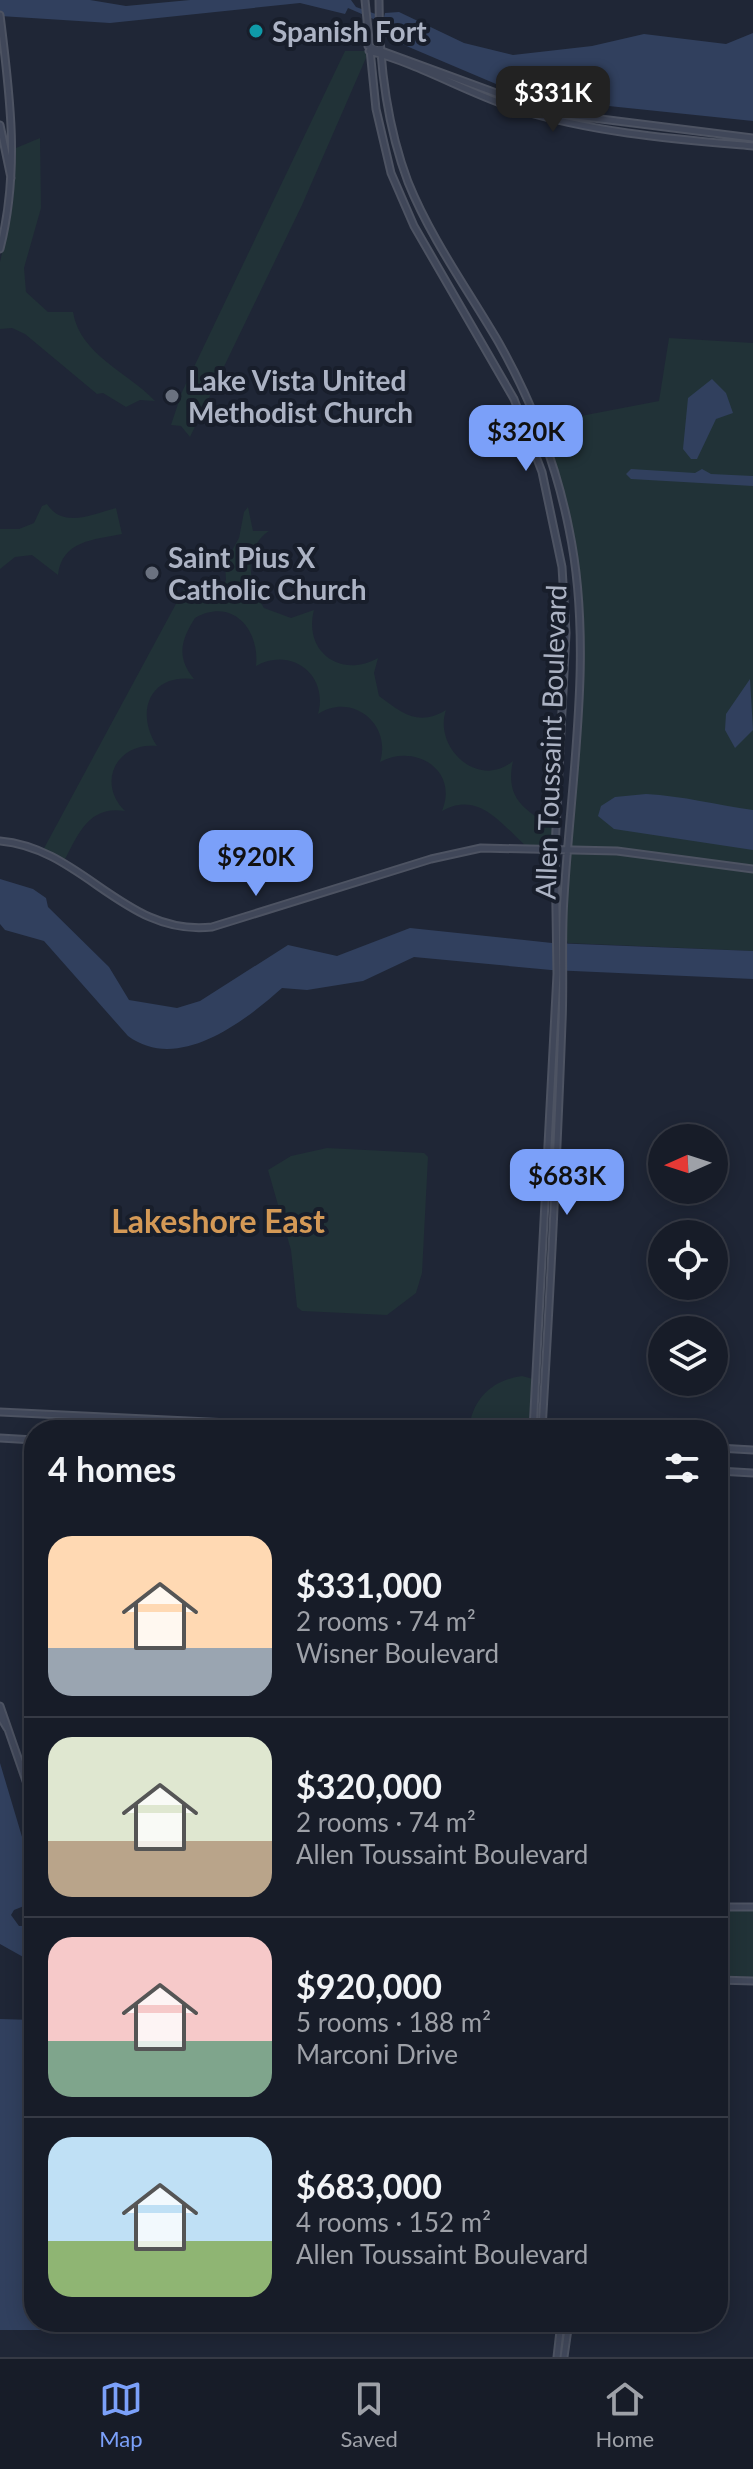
<!DOCTYPE html>
<meta charset="utf-8">
<style>
body{margin:0;font-family:Lato,sans-serif;background:#202530;color:#f1f3f6;height:100vh;display:flex;flex-direction:column;font-size:30px;white-space:nowrap}
*{box-sizing:border-box;margin:0}
p{font-size:26px;color:#9ea1a8}
.icon{flex:none;width:44px;height:44px;fill:none;stroke:currentColor;stroke-width:2;stroke-linecap:round;stroke-linejoin:round}
.map{position:relative;flex:1;overflow:hidden}
.details{position:absolute;left:24px;top:1420px;width:704px;height:912px;display:flex;flex-direction:column;background:#171c28;border-radius:32px;box-shadow:0 4px 20px #0003,0 0 0 2px #363a45}
.details>*{flex:none}
.needle{width:52px;rotate:267deg}
.tools{position:absolute;left:648px;top:1124px;display:grid;gap:16px}
.tools a{display:grid;place-items:center;width:80px;height:80px;border-radius:50%;background:#171c28;box-shadow:0 4px 20px #0003,0 0 0 2px #363a45;font-size:40px}
.price{position:absolute;translate:-50% -68px;padding:0 18px;border-radius:16px;background:#7ba0f9;color:#111;font-size:26px;line-height:52px;filter:drop-shadow(0 2px 4px #0008)}
.price::after{content:'';position:absolute;left:50%;top:48px;width:24px;height:18px;margin-left:-12px;background:inherit;clip-path:polygon(0 0,100% 0,50% 100%)}
.price.on{background:#222;color:#fff}
ul{padding:0;list-style:none}
li{display:flex;align-items:center;gap:24px;height:200px;padding:0 24px}
li+li{border-top:2px solid #363a45}
li span{display:grid;place-items:center;flex:none;width:224px;height:160px;border-radius:24px;color:#555}
li>.icon{margin-inline-start:auto}
span .icon{width:96px;height:96px;fill:#fffc;stroke-width:1}
li b{font-size:34px}
h2{display:flex;justify-content:space-between;align-items:center;height:96px;padding:0 24px;font-size:34px}
.tab-bar{display:flex;justify-content:space-around;align-items:center;height:112px;border-top:2px solid #363a45;background:#171c28;font-size:22px;color:#9ea1a8}
.tab-bar a{display:grid;justify-items:center;gap:4px}
.tab-bar .on{color:#7ba0f9}
.map>svg:first-child{display:block}
</style>
<div class="map">
<svg width="753" height="2357" viewBox="0 0 753 2357">
<rect width="100%" height="100%" fill="#1f2636"/>
<path fill="#213237" d="M 345,51 L 369,51 L 302,205 L 190,437 L 181,426 L 171,425 L 182,392 Z
M 40,138 L 41,208 L 24,268 L 26,292 L 48,312 L 73,312 C 80,355 128,372 155,401 L 140,400 L 126,407 L 103,393 L 97,394 L 25,334 L 12,328 L 0,329 L 0,262 L 13,203 L 16,148 Z
M 669,338 L 753,343 L 753,951 L 568,943 L 563,929 L 579,633 L 570,532 L 539,424 L 659,401 Z
M 47,504 C 63,529 93,514 116,508 L 122,534 C 94,540 62,540 58,575 L 32,555 L 15,557 L 0,569 L 0,529 L 19,529 L 34,523 L 42,506 Z
M 248,507 L 253,531 L 269,531 C 243,548 248,584 264,608 L 291,618 L 314,610 C 303,652 341,679 378,658 L 374,673 L 379,696 C 402,713 418,727 446,710 C 433,748 479,790 513,761 C 504,802 528,810 557,831 L 555,848 L 527,847 C 501,824 479,790 442,811 C 459,770 415,743 380,762 C 392,724 352,692 318,714 C 329,675 291,646 256,666 C 260,629 232,597 195,618 C 181,640 176,657 194,679 C 149,673 135,713 157,746 C 117,742 96,782 125,811 C 88,805 78,835 63,863 L 42,852 L 184,589 L 204,598 L 220,592 L 226,580 L 225,563 L 239,538 L 244,512 Z
M 327,1148 L 424,1153 L 428,1157 L 422,1273 L 416,1293 L 387,1315 L 302,1311 L 297,1307 L 291,1250 L 268,1170 L 291,1156 Z
M 522,1376 L 533,1379 L 528,1430 L 469,1430 C 472,1399 492,1380 522,1376 Z
M 718,1911 L 753,1911 L 753,1977 L 718,1976 Z"/>
<path fill="#31405e" d="M 0,0 L 90,0 L 126,6 L 190,0 L 351,0 L 356,7 L 384,17 L 385,13 L 399,12 L 464,43 L 513,55 L 592,46 L 644,34 L 726,44 L 753,33 L 753,121 L 599,105 L 496,84 L 397,42 L 385,24 L 348,8 L 345,14 L 300,3 L 110,23 L 0,16 Z
M 712,379 L 726,393 L 733,413 L 716,419 L 697,459 L 691,459 L 683,449 L 688,398 Z
M 631,469 L 695,473 L 702,469 L 711,474 L 753,476 L 753,486 L 631,479 L 626,474 Z
M 750,679 L 753,730 L 735,748 L 725,730 L 726,714 Z
M 646,794 C 683,796 717,805 753,810 L 753,850 L 614,829 L 598,816 L 601,806 L 615,797 Z
M 0,879 L 33,889 L 46,898 L 48,907 L 109,967 L 129,1000 L 177,1008 L 200,1001 L 288,945 L 337,956 L 410,928 L 552,943 L 753,951 L 753,979 L 551,970 L 414,957 L 363,981 L 307,990 L 282,988 C 244,1022 178,1073 128,1036 L 44,941 L 5,930 L 0,924 Z
M 0,1763 L 34,1877 L 34,1902 L 14,1910 L 11,1915 L 19,1926 L 34,1926 L 34,1957 L 25,1958 L 0,1944 Z
M 0,2019 L 34,2020 L 34,2322 L 164,2322 L 165,2330 L 0,2330 Z"/>
<g fill="none" stroke-linecap="round" stroke-linejoin="round">
<defs>
<path id="secondary" d="M 365,0 L 376,109 L 391,173 L 414,226 L 514,399 L 542,472 L 562,567 L 566,633 L 555,848 L 557,974 L 533,1430
M 379,0 C 379,60 387,126 408,182 C 431,239 468,290 499,343 C 532,402 556,463 569,529 C 594,649 571,777 564,898 C 561,939 564,982 562,1023 C 557,1159 550,1295 542,1430
M 0,15 C 10,95 20,170 0,249
M 368,46 L 521,102 L 569,115 L 753,138
M 369,51 C 420,64 467,93 517,109 C 594,133 674,139 753,146
M 0,125 L 11,178
M 0,841 C 83,848 125,937 212,927 L 431,859 L 481,848 L 617,851 L 753,869
M 0,1412 L 374,1430
M 0,1438 L 34,1440
M 718,1448 L 753,1450
M 718,1471 L 753,1473
M 0,1706 L 34,1804
M 0,1716 L 7,1728
M 718,1907 L 753,1907
M 718,1980 L 753,1981
M 557,2357 L 561,2322
M 564,2357 L 569,2322"/>
</defs>
<use href="#secondary" stroke="#4d5362" stroke-width="9"/>
<use href="#secondary" stroke="#404759" stroke-width="5"/>
</g>
<circle fill="#0f9aa8" stroke="#181e2b" stroke-width="3" cx="256" cy="31" r="8"/>
<g fill="#6b7280" stroke="#181e2b" stroke-width="3">
<circle cx="172" cy="396" r="8"/>
<circle cx="152" cy="573" r="8"/>
</g>
<g text-anchor="middle" dominant-baseline="central" stroke-width="8" stroke-linejoin="round" paint-order="stroke">
<g font-size="28" font-weight="bold" fill="#acb3c4" stroke="#181e2b" text-anchor="start">
<text x="272" y="31">Spanish Fort</text>
<text x="188" y="380">Lake Vista United<tspan x="188" dy="32">Methodist Church</tspan></text>
<text x="168" y="557">Saint Pius X<tspan x="168" dy="32">Catholic Church</tspan></text>
</g>
<g font-size="28" fill="#acb3c4" stroke="#181e2b">
<text transform="translate(550 742) rotate(-88)">Allen Toussaint Boulevard</text>
</g>
<g font-size="32" font-weight="bold" fill="#d49956" stroke="#181e2b">
<text x="218" y="1220">Lakeshore East</text>
</g>
</g>
</svg>
<div class="tools">
<a><svg class="needle" viewBox="-14 -14 28 28"><path d="M0-13l5 13h-10z" fill="#e53935"/><path d="M0 13l5-13h-10z" fill="#9ea1a8"/></svg></a>
<a><svg class="icon" aria-label="locate" viewBox="0 0 24 24"><circle cx="12" cy="12" r="6"/><path d="M12 2v4M12 18v4M2 12h4M18 12h4"/></svg></a>
<a><svg class="icon" aria-label="layers" viewBox="0 0 24 24"><path d="M12 4l9 5-9 5-9-5zM3 14l9 5 9-5"/></svg></a>
</div>
<b class="price on" style="left:553px;top:134px">$331K</b>
<b class="price" style="left:526px;top:473px">$320K</b>
<b class="price" style="left:256px;top:898px">$920K</b>
<b class="price" style="left:567px;top:1217px">$683K</b>
<section class="details">
<h2>4 homes<svg class="icon" aria-label="filters" viewBox="0 0 24 24"><path d="M4 7h16M4 17h16"/><circle cx="9" cy="7" r="2"/><circle cx="15" cy="17" r="2"/></svg></h2>
<ul>
<li><span style="background:linear-gradient(#ffd9b3 70%,#9aa5b1 0)"><svg class="icon" aria-label="home" viewBox="0 0 24 24"><path d="M3 11l9-7 9 7M6 9v11h12V9"/></svg></span><div><b>$331,000</b><p>2 rooms · 74 m²</p><p>Wisner Boulevard</p></div></li>
<li><span style="background:linear-gradient(#dfe7d0 65%,#b9a48a 0)"><svg class="icon" aria-label="home" viewBox="0 0 24 24"><path d="M3 11l9-7 9 7M6 9v11h12V9"/></svg></span><div><b>$320,000</b><p>2 rooms · 74 m²</p><p>Allen Toussaint Boulevard</p></div></li>
<li><span style="background:linear-gradient(#f6c9c9 65%,#7fa58c 0)"><svg class="icon" aria-label="home" viewBox="0 0 24 24"><path d="M3 11l9-7 9 7M6 9v11h12V9"/></svg></span><div><b>$920,000</b><p>5 rooms · 188 m²</p><p>Marconi Drive</p></div></li>
<li><span style="background:linear-gradient(#bfe0f5 65%,#8fb573 0)"><svg class="icon" aria-label="home" viewBox="0 0 24 24"><path d="M3 11l9-7 9 7M6 9v11h12V9"/></svg></span><div><b>$683,000</b><p>4 rooms · 152 m²</p><p>Allen Toussaint Boulevard</p></div></li>
</ul>
</section>
</div>
<nav class="tab-bar">
<a class="on"><svg class="icon" aria-label="map" viewBox="0 0 24 24"><path d="M3 6l6-2 6 2 6-2v14l-6 2-6-2-6 2zM9 4v14M15 6v14"/></svg>Map</a>
<a><svg class="icon" aria-label="saved" viewBox="0 0 24 24"><path d="M7 4h10v16l-5-4-5 4z"/></svg>Saved</a>
<a><svg class="icon" aria-label="home" viewBox="0 0 24 24"><path d="M3 11l9-7 9 7M6 9v11h12V9"/></svg>Home</a>
</nav>
